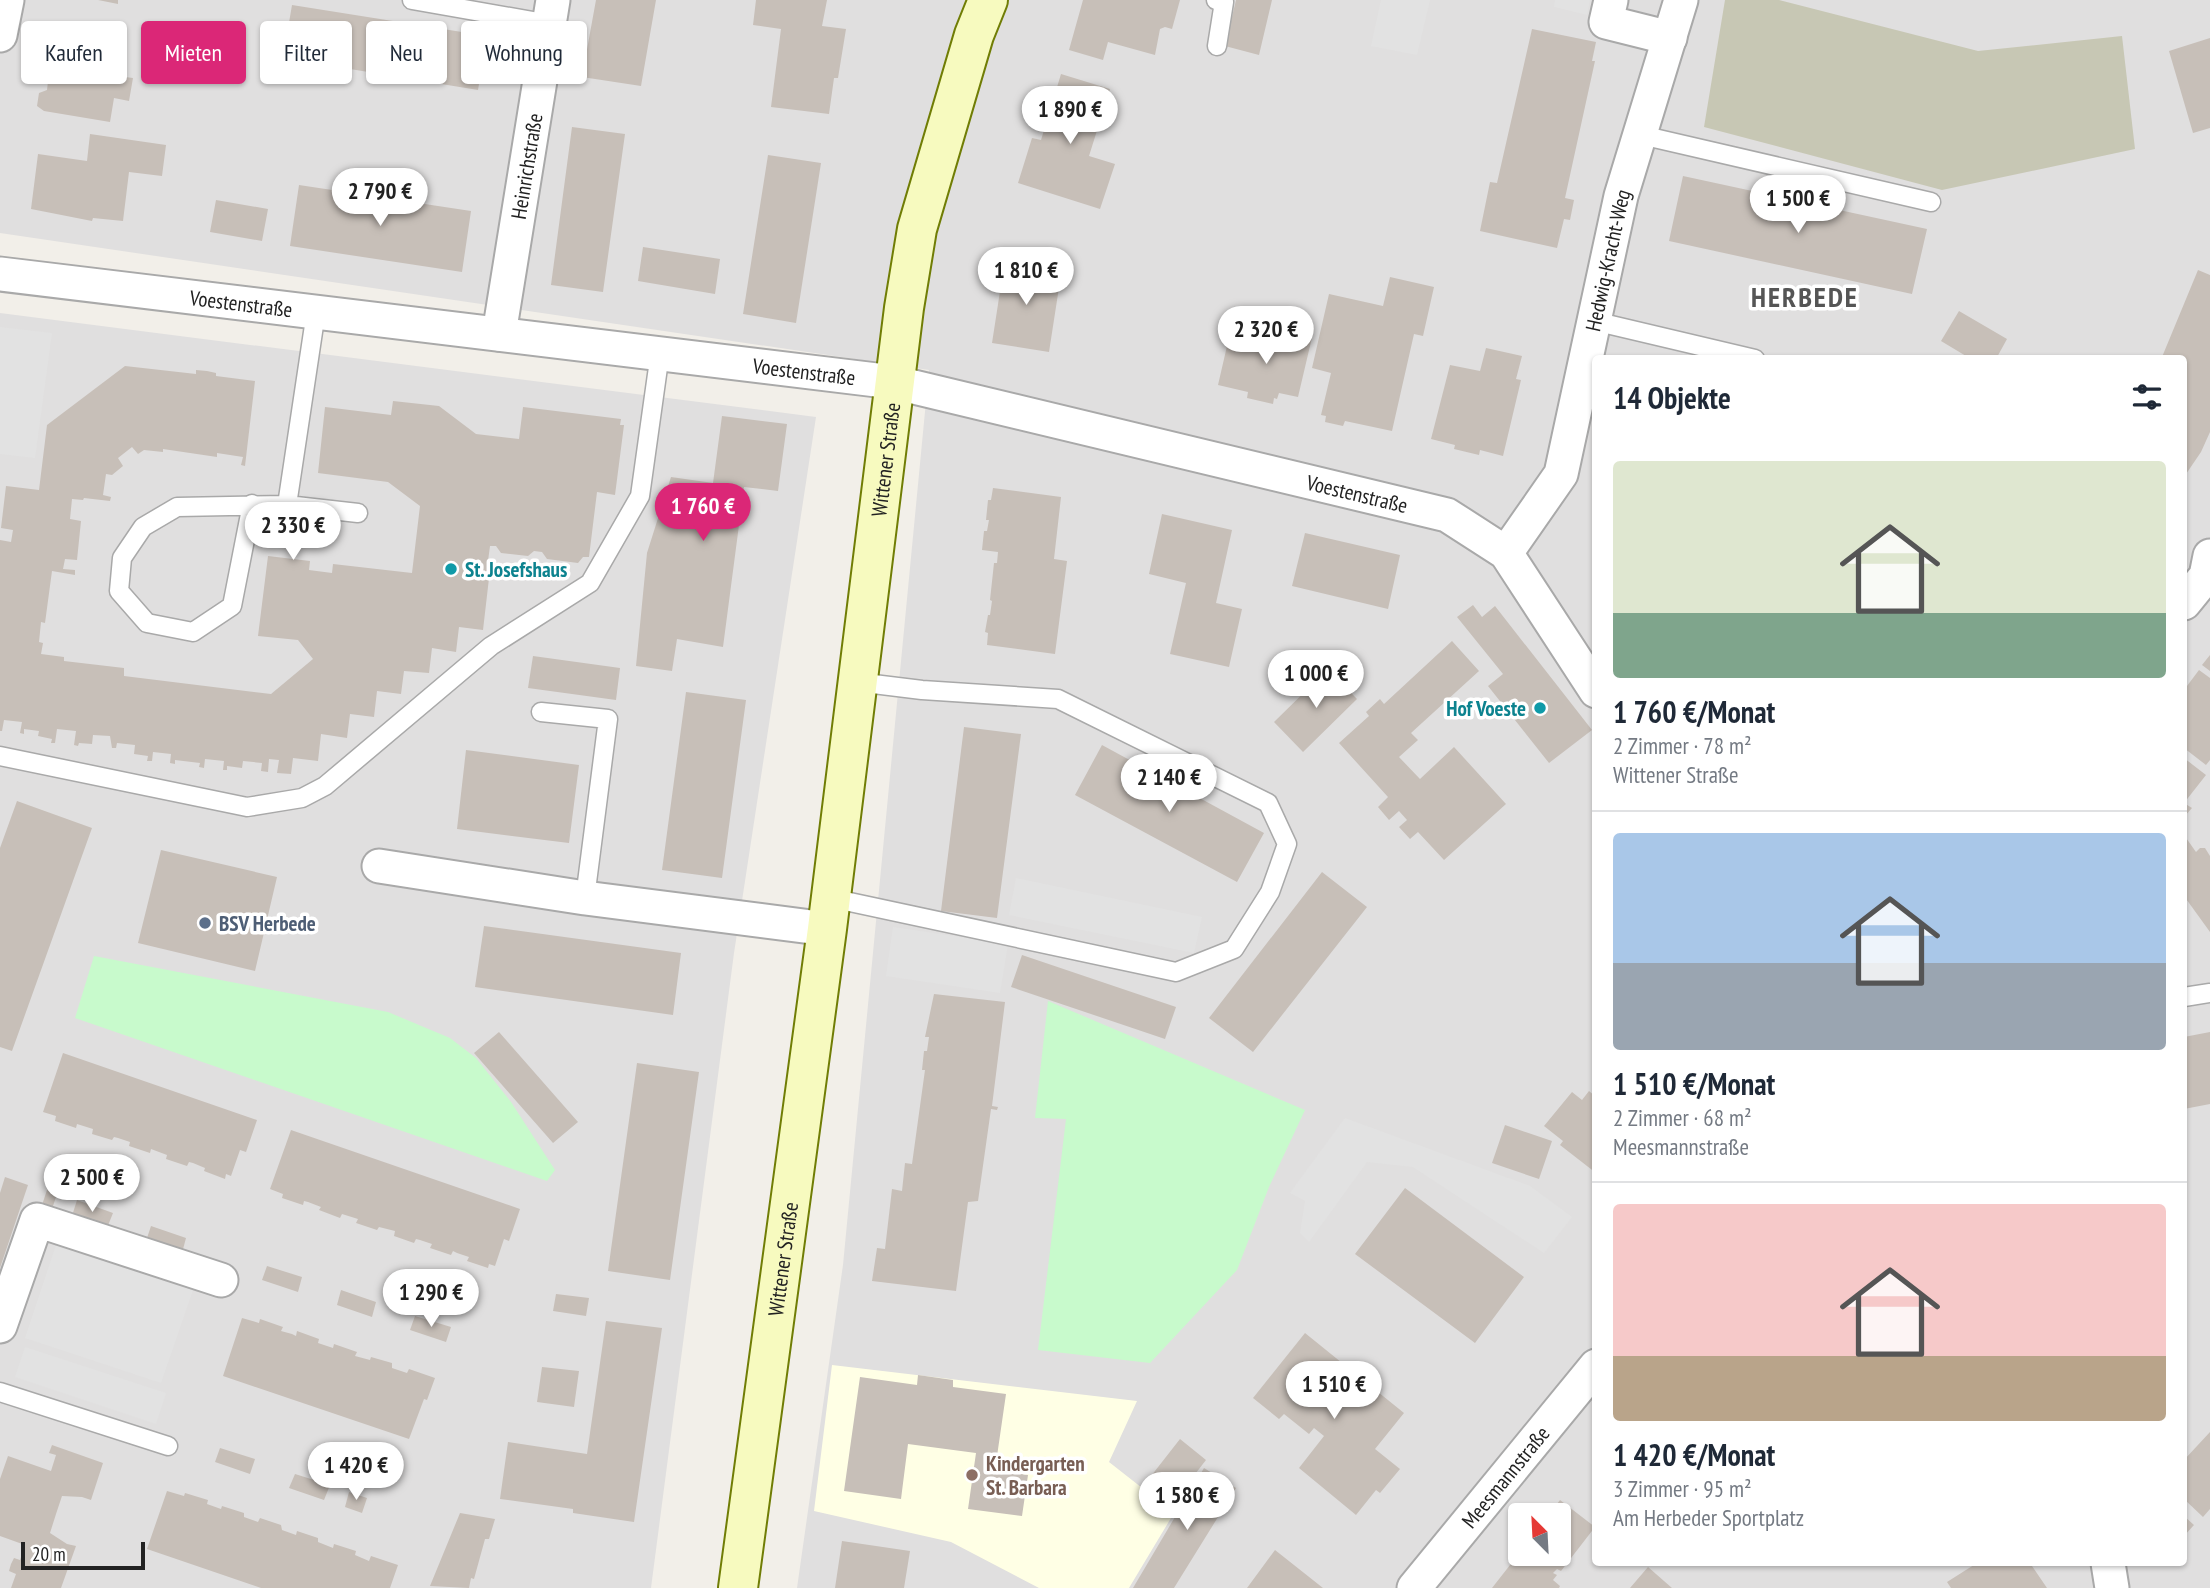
<!DOCTYPE html>
<html lang="de">
<meta charset="utf-8">
<style>
body{margin:0;font-family:"PT Sans Narrow",sans-serif;background:#f2f2f3;color:#1f2937;height:100vh;display:flex;flex-direction:column;font-size:26px;white-space:nowrap}
*{box-sizing:border-box;margin:0}
p{font-size:23px;color:#747a83}
.icon{flex:none;width:38px;height:38px;fill:none;stroke:currentColor;stroke-width:2;stroke-linecap:round;stroke-linejoin:round}
.map{position:relative;flex:1;overflow:hidden}
.panel{position:absolute;left:1592px;top:355px;width:595px;height:1211px;display:flex;flex-direction:column;background:#fff;border-radius:7px;box-shadow:0 2px 5px #0004}
.panel>*{flex:none}
.top-card{position:absolute;left:21px;top:21px;width:665px;height:63px;display:flex;gap:14px}
.needle{width:46px;rotate:336deg}
.tools{position:absolute;left:1508px;top:1503px;display:grid;gap:14px}
.tools a{display:grid;place-items:center;width:63px;height:63px;border-radius:7px;background:#fff;box-shadow:0 2px 5px #0004;font-size:35px}
.scale{position:absolute;left:21px;bottom:18px;width:124px;box-sizing:border-box;padding-left:7px;border:4px solid #222;border-top:0;font-size:19px;line-height:24px;white-space:nowrap;color:#222;-webkit-text-stroke:5px #fff;paint-order:stroke}
.price{position:absolute;translate:-50% -60px;padding:0 16px;border-radius:24px;background:#fff;color:#222;font-size:23px;line-height:46px;filter:drop-shadow(0 2px 4px #0008)}
.price::after{content:'';position:absolute;left:50%;top:42px;width:21px;height:16px;margin-left:-10px;background:inherit;clip-path:polygon(0 0,100% 0,50% 100%)}
.price.selected{background:#db2777;color:#fff}
ul{padding:0;list-style:none}
li{display:grid;align-content:center;gap:14px;height:371px;padding:0 21px}
li+li{border-top:2px solid #e0e1e3}
li span{display:grid;place-items:center;height:217px;border-radius:7px;color:#555}
li>.icon{margin-inline-start:auto}
span .icon{width:126px;height:126px;fill:#fffc;stroke-width:1}
li b{font-size:30px}
h2{display:flex;justify-content:space-between;align-items:center;height:84px;padding:0 21px;font-size:30px}
.pill{padding:0 24px;border-radius:7px;background:#fff;box-shadow:0 2px 5px #0004;font-size:24px;line-height:63px}
.pill.selected{background:#db2777;color:#fff}
.map>svg:first-child{display:block}
</style>
<div class="map">
<svg width="2210" height="1588" viewBox="0 0 2210 1588">
<rect width="100%" height="100%" fill="#f2efe9"/>
<path fill="#e0dfdf" fill-rule="evenodd" d="M 0,0 L 2210,0 L 2210,1588 L 797,1588 L 843,1265 L 929,370 L 0,233 ZM 1596,359 L 2184,359 L 2184,1563 L 1596,1563 ZM 1521,1516 L 1559,1516 L 1559,1554 L 1521,1554 Z
M 0,313 L 816,417 L 734,953 L 651,1588 L 0,1588 Z"/>
<path fill="#ffffe5" d="M 832,1365 L 1137,1401 L 1109,1462 L 1174,1513 L 1129,1588 L 1039,1588 L 951,1542 L 814,1511 Z"/>
<path fill="#c7c7b4" d="M 1725,0 L 1779,0 L 1978,51 L 2122,36 L 2135,149 L 1942,190 L 1704,127 Z"/>
<path fill="#c8facc" d="M 94,956 L 388,1012 L 450,1038 L 476,1058 L 511,1102 L 555,1170 L 547,1181 L 75,1018 Z
M 1048,1001 L 1305,1110 L 1269,1187 L 1237,1270 L 1150,1363 L 1038,1350 L 1066,1119 L 1035,1118 Z"/>
<path fill="#e2e2e2" d="M 1381,0 L 1430,0 L 1417,55 L 1371,46 Z
M 1555,0 L 1590,0 L 1587,15 L 1554,7 Z
M 0,327 L 52,333 L 35,458 L 0,454 Z
M 1016,878 L 1202,917 L 1194,953 L 1009,915 Z
M 893,927 L 1008,944 L 1000,993 L 886,976 Z
M 1345,1118 L 1530,1186 L 1572,1217 L 1544,1253 L 1413,1167 L 1367,1162 L 1309,1242 L 1300,1233 L 1305,1201 L 1290,1193 Z
M 56,1245 L 193,1290 L 161,1383 L 25,1338 Z
M 25,1347 L 166,1393 L 156,1424 L 15,1377 Z"/>
<path fill="#c7bfb8" d="M 98,0 L 118,0 L 118,4 Z
M 596,0 L 656,0 L 641,86 L 582,77 Z
M 756,0 L 827,0 L 822,26 L 846,29 L 838,78 L 834,78 L 829,114 L 771,107 L 781,29 L 753,25 Z
M 1083,0 L 1180,0 L 1172,29 L 1165,27 L 1160,29 L 1155,55 L 1108,42 L 1103,60 L 1069,50 Z
M 1236,0 L 1272,0 L 1259,55 L 1225,46 Z
M 292,5 L 487,36 L 478,90 L 283,58 Z
M 1532,29 L 1596,42 L 1592,61 L 1595,61 L 1565,198 L 1574,200 L 1570,220 L 1564,219 L 1557,248 L 1480,231 L 1490,182 L 1497,183 Z
M 2210,38 L 2210,128 L 2193,133 L 2169,51 Z
M 75,52 L 102,56 L 100,65 L 118,68 L 117,76 L 133,78 L 129,101 L 114,98 L 110,122 L 44,111 L 37,106 L 39,93 L 47,90 L 51,57 L 73,61 Z
M 1061,74 L 1110,89 L 1089,156 L 1115,164 L 1100,209 L 1018,183 L 1032,138 L 1041,140 Z
M 572,127 L 625,134 L 603,292 L 551,285 Z
M 90,134 L 166,145 L 162,176 L 129,172 L 123,221 L 93,218 L 92,221 L 31,209 L 38,154 L 87,161 Z
M 768,155 L 821,163 L 796,323 L 743,314 Z
M 1683,176 L 1927,229 L 1912,294 L 1669,241 Z
M 299,185 L 471,211 L 462,272 L 290,246 Z
M 216,200 L 268,209 L 262,241 L 210,232 Z
M 643,247 L 720,259 L 715,294 L 638,281 Z
M 1013,257 L 1046,262 L 1044,279 L 1060,281 L 1049,352 L 992,343 L 1003,272 L 1011,274 Z
M 2198,270 L 2210,275 L 2210,432 L 2201,452 L 2184,477 L 2184,359 L 2149,358 L 2157,356 L 2162,357 Z
M 1390,277 L 1434,287 L 1423,336 L 1414,334 L 1392,431 L 1345,421 L 1343,426 L 1325,422 L 1326,416 L 1321,415 L 1331,373 L 1312,368 L 1329,294 L 1383,306 Z
M 1959,311 L 2007,339 L 1996,359 L 1971,359 L 1941,341 Z
M 1296,326 L 1314,329 L 1298,397 L 1279,393 L 1277,399 L 1274,398 L 1273,404 L 1247,398 L 1248,392 L 1218,385 L 1230,333 L 1290,348 Z
M 1486,348 L 1522,356 L 1516,379 L 1521,380 L 1503,456 L 1480,450 L 1479,455 L 1454,449 L 1455,445 L 1431,439 L 1450,365 L 1480,371 Z
M 125,366 L 196,374 L 196,370 L 207,371 L 216,373 L 216,376 L 255,381 L 245,466 L 241,465 L 243,457 L 217,453 L 217,457 L 163,449 L 163,452 L 144,450 L 138,454 L 132,447 L 118,458 L 123,466 L 112,475 L 106,474 L 103,495 L 111,497 L 110,501 L 84,498 L 83,500 L 72,499 L 70,519 L 81,521 L 77,560 L 65,559 L 63,569 L 75,570 L 75,575 L 52,571 L 45,623 L 41,622 L 39,642 L 43,643 L 41,654 L 64,657 L 64,661 L 124,668 L 124,676 L 271,694 L 313,659 L 298,640 L 258,636 L 268,556 L 310,561 L 309,570 L 332,573 L 333,564 L 412,573 L 420,506 L 388,482 L 318,473 L 325,407 L 391,415 L 393,401 L 439,406 L 476,434 L 519,439 L 523,407 L 621,419 L 620,425 L 624,425 L 615,495 L 597,492 L 589,557 L 583,557 L 578,563 L 547,559 L 542,552 L 534,551 L 528,556 L 501,553 L 496,546 L 490,546 L 488,561 L 491,561 L 483,630 L 459,627 L 456,652 L 432,648 L 429,673 L 404,671 L 401,694 L 377,691 L 374,717 L 350,714 L 347,738 L 321,734 L 318,761 L 293,758 L 291,774 L 277,773 L 279,760 L 269,759 L 268,772 L 261,771 L 262,763 L 243,761 L 242,768 L 227,766 L 227,770 L 223,770 L 224,761 L 205,759 L 204,768 L 199,767 L 200,763 L 175,760 L 175,764 L 170,763 L 171,754 L 153,752 L 152,761 L 147,761 L 148,756 L 134,754 L 135,745 L 117,743 L 116,748 L 112,748 L 110,736 L 93,735 L 92,744 L 79,743 L 78,746 L 74,745 L 76,731 L 57,729 L 55,743 L 51,743 L 52,739 L 38,736 L 39,731 L 24,729 L 24,734 L 20,733 L 22,722 L 4,720 L 2,731 L 0,731 L 0,540 L 11,542 L 13,530 L 1,528 L 6,486 L 39,490 L 47,425 Z
M 722,416 L 787,424 L 778,491 L 744,487 L 723,647 L 677,639 L 672,671 L 636,666 L 647,553 L 671,477 L 713,483 Z
M 993,488 L 1061,497 L 1054,559 L 1067,561 L 1055,654 L 987,645 L 988,633 L 985,632 L 988,615 L 990,615 L 992,601 L 990,600 L 994,563 L 997,563 L 998,552 L 982,550 L 984,531 L 987,531 L 989,520 L 986,520 L 988,500 L 991,500 Z
M 1162,514 L 1232,530 L 1216,603 L 1242,609 L 1229,667 L 1170,654 L 1186,583 L 1149,574 Z
M 1305,533 L 1400,555 L 1388,609 L 1292,586 Z
M 1473,605 L 1482,617 L 1495,606 L 1592,730 L 1549,763 L 1488,686 L 1503,674 L 1457,617 Z
M 1452,641 L 1479,671 L 1411,733 L 1418,740 L 1399,757 L 1420,779 L 1454,747 L 1506,804 L 1444,860 L 1418,832 L 1410,839 L 1399,827 L 1407,820 L 1399,811 L 1389,820 L 1378,807 L 1388,797 L 1339,743 L 1369,716 L 1366,712 L 1380,699 L 1384,704 Z
M 2210,655 L 2210,671 L 2202,665 Z
M 533,656 L 620,668 L 616,700 L 528,688 Z
M 1328,669 L 1357,699 L 1303,752 L 1274,722 Z
M 2199,670 L 2210,678 L 2210,760 L 2206,765 L 2184,748 L 2184,690 Z
M 686,692 L 746,700 L 722,878 L 662,870 Z
M 964,727 L 1021,734 L 997,918 L 941,911 Z
M 1102,745 L 1264,833 L 1237,882 L 1075,795 Z
M 466,750 L 579,765 L 569,843 L 457,829 Z
M 2184,758 L 2206,775 L 2184,803 L 2192,808 L 2184,817 Z
M 17,801 L 92,828 L 12,1051 L 0,1047 L 0,848 Z
M 2184,835 L 2196,852 L 2200,848 L 2205,848 L 2210,856 L 2210,932 L 2184,896 Z
M 161,850 L 277,877 L 255,971 L 138,943 Z
M 1322,872 L 1367,907 L 1253,1052 L 1209,1018 Z
M 484,926 L 681,953 L 673,1015 L 475,987 Z
M 1022,955 L 1176,1007 L 1165,1039 L 1011,987 Z
M 934,994 L 1005,1002 L 992,1106 L 998,1107 L 997,1110 L 991,1109 L 978,1201 L 968,1202 L 956,1291 L 872,1281 L 877,1248 L 885,1249 L 892,1189 L 902,1191 L 905,1163 L 912,1164 L 925,1070 L 922,1070 L 924,1051 L 927,1051 L 929,1037 L 925,1037 Z
M 499,1032 L 578,1122 L 553,1143 L 474,1053 Z
M 2210,1032 L 2210,1104 L 2184,1109 L 2184,1037 Z
M 63,1053 L 257,1120 L 246,1152 L 240,1150 L 231,1176 L 226,1174 L 225,1179 L 204,1171 L 205,1168 L 193,1163 L 189,1162 L 187,1166 L 166,1159 L 167,1155 L 151,1149 L 150,1153 L 129,1146 L 130,1142 L 118,1138 L 114,1137 L 112,1140 L 92,1134 L 93,1129 L 77,1124 L 76,1128 L 55,1121 L 56,1116 L 43,1112 Z
M 637,1063 L 699,1072 L 670,1280 L 608,1271 Z
M 1589,1091 L 1596,1097 L 1596,1173 L 1560,1145 L 1563,1141 L 1544,1126 L 1572,1092 L 1582,1100 Z
M 1505,1125 L 1552,1141 L 1539,1179 L 1492,1163 Z
M 291,1130 L 520,1209 L 509,1241 L 504,1239 L 495,1266 L 489,1264 L 488,1268 L 467,1261 L 469,1257 L 457,1253 L 453,1251 L 451,1255 L 430,1248 L 432,1244 L 420,1240 L 416,1239 L 414,1243 L 394,1236 L 395,1231 L 379,1227 L 377,1230 L 356,1223 L 358,1219 L 342,1214 L 340,1218 L 319,1210 L 321,1207 L 308,1202 L 304,1201 L 303,1205 L 282,1198 L 283,1194 L 270,1189 Z
M 5,1177 L 28,1185 L 0,1268 L 0,1193 Z
M 51,1178 L 61,1182 L 52,1209 L 42,1205 Z
M 1405,1188 L 1524,1277 L 1475,1343 L 1355,1254 Z
M 77,1200 L 113,1213 L 107,1228 L 72,1216 Z
M 151,1226 L 186,1238 L 182,1253 L 146,1241 Z
M 267,1266 L 302,1277 L 298,1292 L 262,1280 Z
M 341,1290 L 376,1302 L 372,1317 L 337,1305 Z
M 556,1294 L 589,1298 L 586,1316 L 553,1311 Z
M 415,1316 L 451,1327 L 446,1342 L 410,1330 Z
M 242,1318 L 259,1323 L 260,1319 L 283,1327 L 281,1331 L 292,1334 L 296,1336 L 297,1331 L 319,1339 L 318,1343 L 333,1348 L 334,1344 L 357,1352 L 355,1356 L 370,1360 L 371,1357 L 392,1363 L 392,1368 L 407,1373 L 409,1369 L 435,1378 L 427,1400 L 424,1399 L 409,1439 L 223,1376 Z
M 606,1321 L 662,1328 L 634,1522 L 573,1513 L 573,1509 L 500,1499 L 508,1442 L 587,1454 Z
M 1305,1333 L 1404,1413 L 1375,1449 L 1400,1469 L 1380,1493 L 1376,1490 L 1356,1515 L 1299,1468 L 1324,1436 L 1314,1428 L 1309,1434 L 1284,1414 L 1279,1419 L 1253,1398 Z
M 542,1367 L 579,1371 L 574,1407 L 537,1402 Z
M 918,1375 L 953,1380 L 953,1387 L 1006,1394 L 995,1470 L 1028,1475 L 1022,1516 L 968,1509 L 976,1453 L 908,1444 L 901,1499 L 844,1491 L 860,1377 L 917,1385 Z
M 2210,1432 L 2210,1509 L 2203,1517 L 2184,1499 L 2184,1460 Z
M 1180,1439 L 1206,1460 L 1182,1491 L 1185,1493 L 1174,1508 L 1144,1485 Z
M 52,1445 L 103,1463 L 91,1500 L 82,1497 L 62,1496 L 56,1514 L 50,1533 L 67,1544 L 76,1546 L 61,1588 L 11,1588 L 16,1574 L 9,1571 L 11,1564 L 14,1558 L 20,1560 L 25,1545 L 0,1536 L 0,1479 L 8,1456 L 51,1471 L 56,1455 L 49,1453 Z
M 220,1448 L 255,1459 L 250,1474 L 215,1462 Z
M 1204,1468 L 1236,1488 L 1174,1588 L 1133,1588 Z
M 295,1474 L 330,1485 L 324,1500 L 289,1488 Z
M 167,1491 L 184,1496 L 185,1493 L 208,1500 L 207,1504 L 221,1509 L 222,1506 L 244,1513 L 244,1517 L 258,1522 L 260,1518 L 281,1525 L 282,1530 L 296,1535 L 297,1531 L 318,1538 L 318,1542 L 333,1548 L 334,1544 L 356,1551 L 355,1555 L 369,1561 L 371,1556 L 398,1565 L 390,1588 L 261,1588 L 147,1549 Z
M 349,1492 L 367,1498 L 362,1513 L 345,1507 Z
M 1560,1500 L 1595,1527 L 1561,1571 L 1557,1569 L 1553,1573 L 1557,1575 L 1553,1580 L 1560,1586 L 1559,1588 L 1492,1588 L 1521,1551 L 1521,1554 L 1559,1554 L 1559,1516 L 1548,1516 Z
M 460,1513 L 495,1519 L 489,1539 L 485,1539 L 474,1579 L 471,1578 L 469,1588 L 430,1586 Z
M 2184,1516 L 2194,1525 L 2184,1536 Z
M 842,1541 L 910,1551 L 904,1588 L 835,1588 Z
M 1275,1550 L 1323,1588 L 1247,1588 Z
M 1977,1563 L 2030,1563 L 2047,1588 L 1951,1588 L 1947,1582 Z
M 1648,1567 L 1672,1588 L 1630,1588 Z"/>
<g fill="none" stroke-linecap="round" stroke-linejoin="round">
<defs>
<path id="lane" d="M 412,0 L 550,24
M 1216,0 L 1224,2 L 1217,46
M 1641,135 L 1931,202
M 1594,321 L 1755,359
M 252,504 L 232,606 L 193,632 L 147,623 L 119,591 L 122,558 L 143,527 L 177,507 L 287,505 L 316,312
M 287,505 L 358,513
M 541,712 L 608,719 L 585,898
M 0,756 L 247,807 L 302,798 L 325,786 L 491,646 L 590,583 L 640,496 L 660,353
M 831,898 L 1176,972 L 1234,949 L 1270,892 L 1287,844 L 1268,803 L 1058,699 L 922,690 L 857,682
M 2184,997 L 2210,993
M 0,1392 L 168,1446"/>
<g id="street">
<path d="M 1611,0 L 1606,22 L 1670,38"/>
<path d="M 0,35 L 7,0"/>
<path id="s1" d="M 0,274 L 893,382 L 1447,515 L 1506,553 L 1596,691"/>
<path id="s2" d="M 499,334 L 553,0"/>
<path id="s3" d="M 1506,553 L 1561,474 L 1621,196 L 1681,0"/>
<path d="M 2184,603 L 2206,576 L 2210,556"/>
<path d="M 379,866 L 585,898 L 827,929"/>
<path d="M 0,1326 L 37,1220 L 221,1280"/>
<path d="M 2108,1563 L 2112,1588"/>
<path id="s4" d="M 1414,1588 L 1596,1366"/>
</g>
<g id="secondary">
<path id="s5" d="M 738,1588 L 827,929 L 904,308 L 917,229 L 974,35 L 988,0"/>
</g>
</defs>
<use href="#lane" stroke="#a9a9a9" stroke-width="21"/>
<use href="#street" stroke="#a9a9a9" stroke-width="37"/>
<use href="#secondary" stroke="#707d05" stroke-width="42"/>
<use href="#lane" stroke="#fff" stroke-width="18"/>
<use href="#street" stroke="#fff" stroke-width="33"/>
<use href="#secondary" stroke="#f7fabf" stroke-width="38"/>
</g>
<g fill="#0f9aa8" stroke="#fff" stroke-width="2.5">
<circle cx="451" cy="569" r="7"/>
<circle cx="1540" cy="708" r="7"/>
</g>
<circle fill="#5c6f8a" stroke="#fff" stroke-width="2.5" cx="205" cy="923" r="7"/>
<circle fill="#8d6e63" stroke="#fff" stroke-width="2.5" cx="972" cy="1475" r="7"/>
<g text-anchor="middle" dominant-baseline="central" stroke-width="7" stroke-linejoin="round" paint-order="stroke">
<g font-size="21" fill="#222" stroke="#fff">
<text stroke="none"><textPath href="#s2" startOffset="170">Heinrichstraße</textPath></text>
<text stroke="none"><textPath href="#s3" startOffset="315">Hedwig-Kracht-Weg</textPath></text>
<text stroke="none"><textPath href="#s1" startOffset="243">Voestenstraße</textPath></text>
<text stroke="none"><textPath href="#s1" startOffset="810">Voestenstraße</textPath></text>
<text stroke="none"><textPath href="#s5" startOffset="1138">Wittener Straße</textPath></text>
<text stroke="none"><textPath href="#s1" startOffset="1377">Voestenstraße</textPath></text>
<text stroke="none"><textPath href="#s5" startOffset="332">Wittener Straße</textPath></text>
<text stroke="none"><textPath href="#s4" startOffset="144">Meesmannstraße</textPath></text>
</g>
<g font-size="21" font-weight="bold" fill="#0d838f" stroke="#fff" text-anchor="start">
<text x="465" y="569">St. Josefshaus</text>
<text x="1526" y="708" text-anchor="end">Hof Voeste</text>
</g>
<g font-size="21" font-weight="bold" fill="#4e5e75" stroke="#fff" text-anchor="start">
<text x="219" y="923">BSV Herbede</text>
</g>
<g font-size="21" font-weight="bold" fill="#785e54" stroke="#fff" text-anchor="start">
<text x="986" y="1463">Kindergarten<tspan x="986" dy="24">St. Barbara</tspan></text>
</g>
<g font-size="28" font-weight="bold" letter-spacing="2" fill="#555" stroke="#fff">
<text x="1805" y="296">HERBEDE</text>
</g>
</g>
</svg>
<div class="tools">
<a><svg class="needle" viewBox="-14 -14 28 28"><path d="M0-13l5 13h-10z" fill="#e53935"/><path d="M0 13l5-13h-10z" fill="#747a83"/></svg></a>
</div>
<div class="scale">20 m</div>
<b class="price" style="left:1070px;top:146px">1 890 €</b>
<b class="price" style="left:380px;top:228px">2 790 €</b>
<b class="price" style="left:1798px;top:235px">1 500 €</b>
<b class="price" style="left:1026px;top:307px">1 810 €</b>
<b class="price" style="left:1266px;top:366px">2 320 €</b>
<b class="price selected" style="left:703px;top:543px">1 760 €</b>
<b class="price" style="left:293px;top:562px">2 330 €</b>
<b class="price" style="left:1316px;top:710px">1 000 €</b>
<b class="price" style="left:1169px;top:814px">2 140 €</b>
<b class="price" style="left:92px;top:1214px">2 500 €</b>
<b class="price" style="left:431px;top:1329px">1 290 €</b>
<b class="price" style="left:1334px;top:1421px">1 510 €</b>
<b class="price" style="left:356px;top:1502px">1 420 €</b>
<b class="price" style="left:1187px;top:1532px">1 580 €</b>
<div class="top-card">
<a class="pill">Kaufen</a>
<a class="pill selected">Mieten</a>
<a class="pill">Filter</a>
<a class="pill">Neu</a>
<a class="pill">Wohnung</a>
</div>
<section class="panel">
<h2>14 Objekte<svg class="icon" aria-label="filters" viewBox="0 0 24 24"><path d="M4 7h16M4 17h16"/><circle cx="9" cy="7" r="2"/><circle cx="15" cy="17" r="2"/></svg></h2>
<ul>
<li><span style="background:linear-gradient(#dfe7d0 70%,#7fa58c 0)"><svg class="icon" aria-label="home" viewBox="0 0 24 24"><path d="M3 11l9-7 9 7M6 9v11h12V9"/></svg></span><div><b>1 760 €/Monat</b><p>2 Zimmer · 78 m²</p><p>Wittener Straße</p></div></li>
<li><span style="background:linear-gradient(#a9c7e8 60%,#9aa5b1 0)"><svg class="icon" aria-label="home" viewBox="0 0 24 24"><path d="M3 11l9-7 9 7M6 9v11h12V9"/></svg></span><div><b>1 510 €/Monat</b><p>2 Zimmer · 68 m²</p><p>Meesmannstraße</p></div></li>
<li><span style="background:linear-gradient(#f6c9c9 70%,#b9a48a 0)"><svg class="icon" aria-label="home" viewBox="0 0 24 24"><path d="M3 11l9-7 9 7M6 9v11h12V9"/></svg></span><div><b>1 420 €/Monat</b><p>3 Zimmer · 95 m²</p><p>Am Herbeder Sportplatz</p></div></li>
</ul>
</section>
</div>
